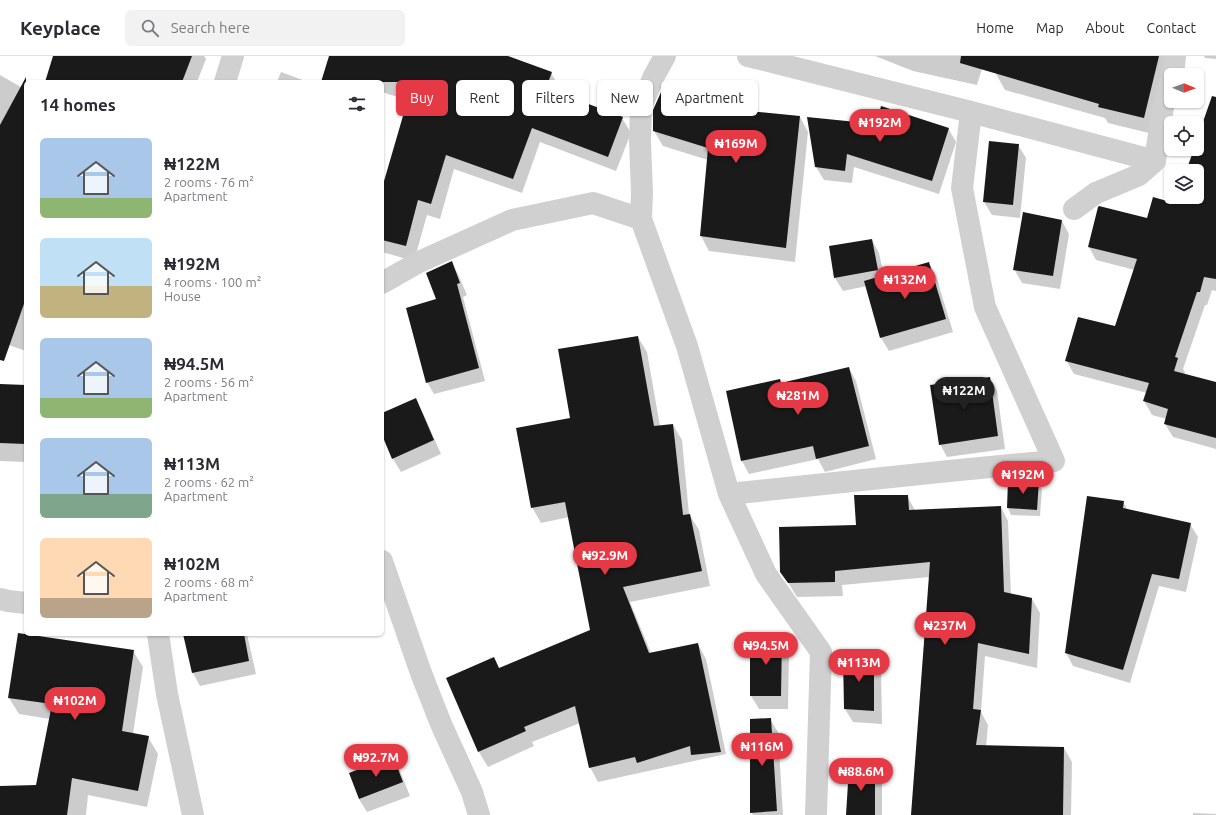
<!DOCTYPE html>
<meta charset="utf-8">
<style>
body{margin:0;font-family:Ubuntu,sans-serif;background:#f2f2f3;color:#2b2b33;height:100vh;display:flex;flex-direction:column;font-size:15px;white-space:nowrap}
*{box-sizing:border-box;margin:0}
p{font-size:13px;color:#7c7c81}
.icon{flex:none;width:22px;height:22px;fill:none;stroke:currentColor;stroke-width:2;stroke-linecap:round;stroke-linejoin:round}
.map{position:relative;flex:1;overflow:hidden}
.drawer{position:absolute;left:24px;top:24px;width:360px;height:556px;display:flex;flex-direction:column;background:#fff;border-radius:6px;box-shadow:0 1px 3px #0004}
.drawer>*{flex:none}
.top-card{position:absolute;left:396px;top:24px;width:380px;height:36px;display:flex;gap:8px}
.needle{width:26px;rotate:91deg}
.buttons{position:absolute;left:1164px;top:12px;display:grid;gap:8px}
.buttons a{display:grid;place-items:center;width:40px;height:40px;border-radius:6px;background:#fff;box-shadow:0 1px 3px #0004;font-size:20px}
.price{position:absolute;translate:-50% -34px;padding:0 9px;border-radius:14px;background:#e63946;color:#fff;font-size:13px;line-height:26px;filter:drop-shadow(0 1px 2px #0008)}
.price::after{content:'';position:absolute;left:50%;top:24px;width:12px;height:9px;margin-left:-6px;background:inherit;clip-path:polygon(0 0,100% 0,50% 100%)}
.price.active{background:#222;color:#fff}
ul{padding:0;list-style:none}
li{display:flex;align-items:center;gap:12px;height:100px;padding:0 16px}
li span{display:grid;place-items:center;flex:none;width:112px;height:80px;border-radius:6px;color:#555}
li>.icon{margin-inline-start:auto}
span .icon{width:48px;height:48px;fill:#fffc;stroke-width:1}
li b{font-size:17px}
h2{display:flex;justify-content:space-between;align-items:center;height:48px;padding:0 16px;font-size:17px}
.chip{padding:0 14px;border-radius:6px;background:#fff;box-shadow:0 1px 3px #0004;font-size:14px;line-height:36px}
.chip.active{background:#e63946;color:#fff}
header{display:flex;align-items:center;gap:24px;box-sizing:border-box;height:56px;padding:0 20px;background:#fff;border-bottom:1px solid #e1e1e2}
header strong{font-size:19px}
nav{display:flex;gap:22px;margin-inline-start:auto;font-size:14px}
.search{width:280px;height:36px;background:#f2f2f3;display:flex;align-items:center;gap:10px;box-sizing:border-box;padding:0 14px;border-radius:6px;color:#7c7c81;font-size:15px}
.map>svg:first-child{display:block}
</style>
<header>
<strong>Keyplace</strong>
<div class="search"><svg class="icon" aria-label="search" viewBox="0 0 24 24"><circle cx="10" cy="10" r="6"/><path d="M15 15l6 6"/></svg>Search here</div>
<nav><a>Home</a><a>Map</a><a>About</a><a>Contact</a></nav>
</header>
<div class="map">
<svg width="1216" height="759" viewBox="0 0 1216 759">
<rect width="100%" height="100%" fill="#fff"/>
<path fill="#0003" d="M 54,0 L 204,0 L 206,3 L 197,26 L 46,26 Z
M 330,0 L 505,0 L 551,17 L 560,32 L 557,38 L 622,62 L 631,77 L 616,115 L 540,86 L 522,137 L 454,113 L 440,163 L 427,159 L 414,205 L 382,196 L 382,136 L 406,55 L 404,53 L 407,44 L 382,36 L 382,26 L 346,26 Z
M 875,0 L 986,0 L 977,29 L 913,15 Z
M 998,0 L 1171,0 L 1153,78 L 1108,67 L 1105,62 L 1005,34 L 996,18 Z
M 1204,0 L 1216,0 L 1216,3 L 1205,2 Z
M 281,16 L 308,26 L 277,26 Z
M 0,19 L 26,34 L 26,295 L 0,286 Z
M 666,26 L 712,40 L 719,53 L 800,61 L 808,76 L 795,206 L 709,195 L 701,180 L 708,104 L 663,90 L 654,75 Z
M 1216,63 L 1216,235 L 1212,234 L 1207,249 L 1205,249 L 1183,313 L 1185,316 L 1184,319 L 1216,327 L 1216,393 L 1173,381 L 1165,368 L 1167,363 L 1152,359 L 1144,345 L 1147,337 L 1074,318 L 1066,304 L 1115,271 L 1135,214 L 1096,204 L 1089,191 L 1148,164 L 1175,148 L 1177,141 L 1197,141 L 1197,115 L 1187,115 L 1195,93 L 1197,93 L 1197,86 Z
M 876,69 L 948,72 L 956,86 L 939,138 L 854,111 L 852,127 L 824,124 L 816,111 Z
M 1018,89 L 1026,102 L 1020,162 L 992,159 L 984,146 Z
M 1062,165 L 1069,178 L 1060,233 L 1022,227 L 1014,213 Z
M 872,184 L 879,197 L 884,220 L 929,207 L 936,220 L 953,276 L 889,295 L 881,282 L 867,230 L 843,235 L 835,222 Z
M 451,206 L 458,218 L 467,239 L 463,241 L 485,325 L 434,338 L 427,326 L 438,244 Z
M 638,281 L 647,296 L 660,370 L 673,369 L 682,384 L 689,458 L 699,474 L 710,530 L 630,546 L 651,597 L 698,588 L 706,603 L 726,698 L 598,726 L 590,711 L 580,667 L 532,686 L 534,690 L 488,711 L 479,696 L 499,613 L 591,575 L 569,461 L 541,467 L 532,451 L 571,363 Z
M 849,312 L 856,325 L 876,403 L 825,416 L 818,403 L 749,418 L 742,405 L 727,335 L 780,324 L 782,328 Z
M 990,322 L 997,335 L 1005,393 L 947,401 L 940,388 Z
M 0,329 L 26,330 L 26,406 L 0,405 Z
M 415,344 L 423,357 L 441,398 L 401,416 L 393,403 L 382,377 L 382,358 Z
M 1009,425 L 1038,426 L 1042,433 L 1040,460 L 1011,459 L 1008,452 Z
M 907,440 L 915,454 L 1001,451 L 1008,465 L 1011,539 L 1032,543 L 1040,557 L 1037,612 L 985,600 L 981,656 L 988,669 L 986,691 L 1064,692 L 1072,706 L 1071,759 L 912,759 L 930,521 L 842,529 L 843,540 L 797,541 L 781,515 Z
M 1123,446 L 1128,454 L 1190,468 L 1198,481 L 1186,536 L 1159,530 L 1130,627 L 1073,610 L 1066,597 Z
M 184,578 L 247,578 L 256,618 L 200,630 L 193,617 Z
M 781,582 L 789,595 L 788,653 L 759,653 L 751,640 Z
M 133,595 L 143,611 L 133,678 L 148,681 L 158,698 L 147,751 L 88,739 L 86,759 L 0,759 L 0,731 L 37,730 L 50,663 L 19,658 L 9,642 Z
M 874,601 L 881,614 L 882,668 L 853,666 L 845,653 Z
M 770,663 L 778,676 L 783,759 L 753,759 L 751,756 Z
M 393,702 L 400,715 L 410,740 L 367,756 L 359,743 Z
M 874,713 L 882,727 L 882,759 L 847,759 Z
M 1193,757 L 1216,758 L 1216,759 L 1193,759 Z"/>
<path fill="#1a1a1a" d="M 53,0 L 192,0 L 182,26 L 45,26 Z
M 329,0 L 508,0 L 552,16 L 546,32 L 623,61 L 608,101 L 532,72 L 513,123 L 446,99 L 431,148 L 418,144 L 406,190 L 382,184 L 382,132 L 405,53 L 403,53 L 412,26 L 321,26 Z
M 961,0 L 1159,0 L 1144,62 L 1098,51 L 1099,48 L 960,7 Z
M 26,21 L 26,242 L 4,305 L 0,304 L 0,69 Z
M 666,25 L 712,39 L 709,51 L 800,60 L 786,192 L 700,180 L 708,92 L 653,75 L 653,54 Z
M 1212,40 L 1216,41 L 1216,223 L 1204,221 L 1200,236 L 1197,236 L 1175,301 L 1178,302 L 1174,315 L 1216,326 L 1216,382 L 1164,368 L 1168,353 L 1143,345 L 1149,327 L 1065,305 L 1078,261 L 1115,270 L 1137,203 L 1088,191 L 1098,151 L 1099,150 L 1147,162 L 1153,141 L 1174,147 L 1176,141 L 1197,141 L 1197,115 L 1186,115 L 1194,93 L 1197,93 L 1197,83 Z
M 881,50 L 949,72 L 932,125 L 847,98 L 845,115 L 815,111 L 807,61 L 876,68 Z
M 989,85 L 1019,88 L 1013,149 L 983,146 Z
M 1023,156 L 1062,164 L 1053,220 L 1013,214 Z
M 872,183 L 878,214 L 834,222 L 829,190 Z
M 452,205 L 460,227 L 457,228 L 479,312 L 426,327 L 406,252 L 436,243 L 426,217 Z
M 929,206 L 946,263 L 880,282 L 864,225 Z
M 638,280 L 654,370 L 673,368 L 683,459 L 690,458 L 702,515 L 623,531 L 649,597 L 698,587 L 721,696 L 691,699 L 690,690 L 637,707 L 635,701 L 589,712 L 575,650 L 524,671 L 526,675 L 478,696 L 446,622 L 494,601 L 499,612 L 590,574 L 565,446 L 531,452 L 516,372 L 570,362 L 558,293 Z
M 849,311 L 869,390 L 816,403 L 813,390 L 741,405 L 726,335 L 780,323 L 781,327 Z
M 990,321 L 998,380 L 939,389 L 930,329 Z
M 0,328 L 26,329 L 26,388 L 0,387 Z
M 416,342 L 434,384 L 392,403 L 382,379 L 382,357 Z
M 1008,424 L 1039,425 L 1037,454 L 1007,452 Z
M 854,439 L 908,439 L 909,454 L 1001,450 L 1004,536 L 1032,542 L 1029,598 L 978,587 L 973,653 L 981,654 L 976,689 L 1064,691 L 1063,759 L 911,759 L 930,506 L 835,515 L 835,526 L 788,527 L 780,516 L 779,471 L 856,469 Z
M 1087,440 L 1124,445 L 1123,452 L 1191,467 L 1179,523 L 1152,518 L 1123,614 L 1065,597 Z
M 18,577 L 134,594 L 122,675 L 149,680 L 138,735 L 72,722 L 67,759 L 0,759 L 0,730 L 36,729 L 52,648 L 8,642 Z
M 183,578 L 244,578 L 249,605 L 192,617 Z
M 750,581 L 782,581 L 781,640 L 750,640 Z
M 843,600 L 874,600 L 874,655 L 844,653 Z
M 771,662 L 777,755 L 750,757 L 750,663 Z
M 393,700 L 403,726 L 359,743 L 349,717 Z
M 849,711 L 875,712 L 875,759 L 846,759 Z"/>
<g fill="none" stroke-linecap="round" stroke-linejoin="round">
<path stroke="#d0d0d0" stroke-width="22" d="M 665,0 L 654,20 L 641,51 L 640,85 L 642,137 L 641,163 L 687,290 L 729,438 L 766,518 L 821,596 L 816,759
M 748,0 L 971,56 L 1155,105
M 1173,19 L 1175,0
M 225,26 L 233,0
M 1074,153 L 1096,137 L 1139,119 L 1155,105 L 1163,51 L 1171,25
M 382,227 L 419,206 L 512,164 L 593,147 L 641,163
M 729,438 L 959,414 L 1054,405 L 985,251 L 962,132 L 971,56
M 382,505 L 421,617 L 441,668 L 472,736 L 479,759
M 0,543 L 8,545 L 26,547
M 158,578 L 167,638 L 193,759"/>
</g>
</svg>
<div class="buttons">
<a><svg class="needle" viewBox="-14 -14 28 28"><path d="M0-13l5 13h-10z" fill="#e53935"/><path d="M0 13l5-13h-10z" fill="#7c7c81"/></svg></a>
<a><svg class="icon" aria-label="locate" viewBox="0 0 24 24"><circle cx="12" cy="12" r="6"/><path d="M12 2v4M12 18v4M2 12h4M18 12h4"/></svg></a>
<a><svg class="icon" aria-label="layers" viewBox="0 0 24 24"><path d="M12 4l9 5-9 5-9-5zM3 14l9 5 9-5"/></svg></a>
</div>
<b class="price" style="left:880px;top:87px">₦192M</b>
<b class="price" style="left:736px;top:108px">₦169M</b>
<b class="price" style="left:905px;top:244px">₦132M</b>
<b class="price active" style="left:964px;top:355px">₦122M</b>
<b class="price" style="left:798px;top:360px">₦281M</b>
<b class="price" style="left:1023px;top:439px">₦192M</b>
<b class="price" style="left:605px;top:520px">₦92.9M</b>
<b class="price" style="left:945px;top:590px">₦237M</b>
<b class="price" style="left:766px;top:610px">₦94.5M</b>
<b class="price" style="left:859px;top:627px">₦113M</b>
<b class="price" style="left:75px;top:665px">₦102M</b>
<b class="price" style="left:762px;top:711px">₦116M</b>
<b class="price" style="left:376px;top:722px">₦92.7M</b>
<b class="price" style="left:861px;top:736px">₦88.6M</b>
<div class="top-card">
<a class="chip active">Buy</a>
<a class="chip">Rent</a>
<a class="chip">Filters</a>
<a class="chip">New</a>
<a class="chip">Apartment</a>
</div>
<section class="drawer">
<h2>14 homes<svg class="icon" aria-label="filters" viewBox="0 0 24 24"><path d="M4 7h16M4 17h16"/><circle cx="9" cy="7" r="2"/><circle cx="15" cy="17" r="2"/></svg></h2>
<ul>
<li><span style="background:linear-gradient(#a9c7e8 75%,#8fb573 0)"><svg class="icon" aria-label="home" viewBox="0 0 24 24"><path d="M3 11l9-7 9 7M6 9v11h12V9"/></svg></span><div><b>₦122M</b><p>2 rooms · 76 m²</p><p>Apartment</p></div></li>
<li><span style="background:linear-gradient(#bfe0f5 60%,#c2b280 0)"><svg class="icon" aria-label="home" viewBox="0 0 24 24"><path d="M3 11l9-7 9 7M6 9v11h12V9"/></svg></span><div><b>₦192M</b><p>4 rooms · 100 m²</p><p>House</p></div></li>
<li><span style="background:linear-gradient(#a9c7e8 75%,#8fb573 0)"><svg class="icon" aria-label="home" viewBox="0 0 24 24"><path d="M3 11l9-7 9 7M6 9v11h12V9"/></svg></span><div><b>₦94.5M</b><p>2 rooms · 56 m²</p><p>Apartment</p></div></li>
<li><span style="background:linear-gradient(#a9c7e8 70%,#7fa58c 0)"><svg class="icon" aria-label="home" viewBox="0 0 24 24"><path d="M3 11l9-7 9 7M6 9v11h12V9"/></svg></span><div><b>₦113M</b><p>2 rooms · 62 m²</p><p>Apartment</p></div></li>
<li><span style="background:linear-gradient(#ffd9b3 75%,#b9a48a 0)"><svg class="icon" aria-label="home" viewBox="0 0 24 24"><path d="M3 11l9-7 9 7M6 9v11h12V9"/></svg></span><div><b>₦102M</b><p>2 rooms · 68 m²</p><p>Apartment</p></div></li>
</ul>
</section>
</div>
